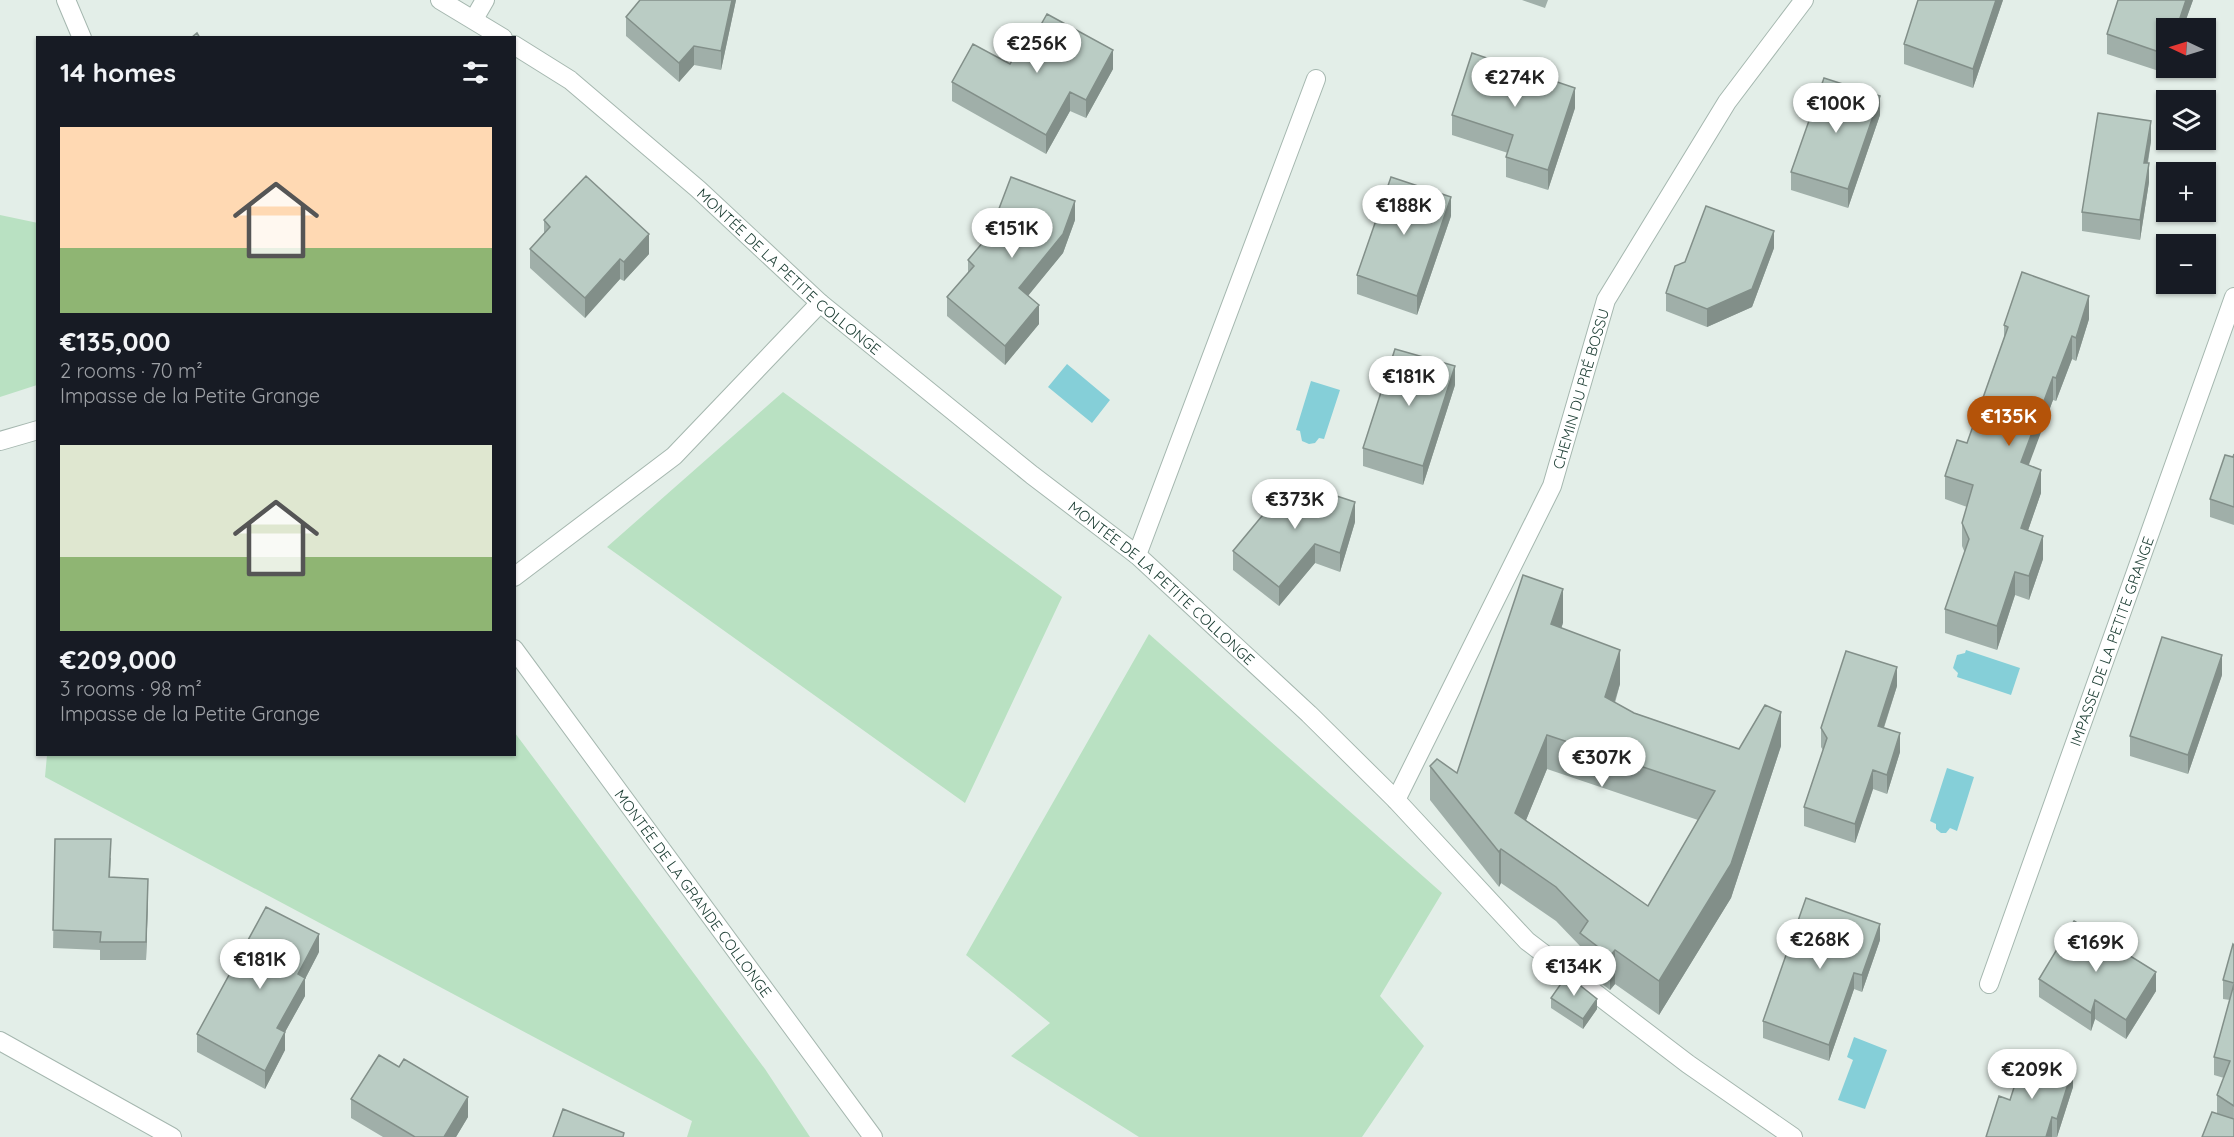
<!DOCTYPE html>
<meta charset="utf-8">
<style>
body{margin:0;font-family:Quicksand,sans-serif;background:#242831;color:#f1f3f6;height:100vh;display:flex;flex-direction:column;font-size:22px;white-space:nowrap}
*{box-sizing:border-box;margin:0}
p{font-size:20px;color:#9ea1a6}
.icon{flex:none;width:33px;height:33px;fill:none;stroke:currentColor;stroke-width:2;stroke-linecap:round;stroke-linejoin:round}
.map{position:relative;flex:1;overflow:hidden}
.drawer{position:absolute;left:36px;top:36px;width:480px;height:720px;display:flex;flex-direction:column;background:#171b24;border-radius:0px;box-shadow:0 2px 4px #0004}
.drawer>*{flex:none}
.needle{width:39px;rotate:274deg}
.tools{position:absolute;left:2156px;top:18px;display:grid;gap:12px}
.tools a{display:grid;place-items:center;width:60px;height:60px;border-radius:0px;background:#171b24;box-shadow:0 2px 4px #0004;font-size:30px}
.price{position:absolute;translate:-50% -51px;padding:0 14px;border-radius:21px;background:#fff;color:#222;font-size:20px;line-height:39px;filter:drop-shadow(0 2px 3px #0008)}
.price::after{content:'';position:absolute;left:50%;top:36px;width:18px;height:14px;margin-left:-9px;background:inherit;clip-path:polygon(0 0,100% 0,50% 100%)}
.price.current{background:#b45309;color:#fff}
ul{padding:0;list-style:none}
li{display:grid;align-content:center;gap:12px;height:318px;padding:0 24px}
li span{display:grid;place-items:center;height:186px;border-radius:0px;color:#555}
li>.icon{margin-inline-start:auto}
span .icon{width:108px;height:108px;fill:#fffc;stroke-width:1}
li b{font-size:26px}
h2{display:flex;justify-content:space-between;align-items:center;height:72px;padding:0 24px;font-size:26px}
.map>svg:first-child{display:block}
</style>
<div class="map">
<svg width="2234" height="1137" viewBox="0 0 2234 1137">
<rect width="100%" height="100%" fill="#e3eee8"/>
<path fill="#b9e1c2" d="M 0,215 L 38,223 L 37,385 L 0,397 Z
M 783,392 L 1062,597 L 965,803 L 607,547 Z
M 1149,634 L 1442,893 L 1380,996 L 1424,1046 L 1362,1137 L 1139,1137 L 1011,1056 L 1050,1023 L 966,955 Z
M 515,733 L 765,1069 L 810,1137 L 687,1137 L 692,1121 L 45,777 L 47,755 L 514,754 Z"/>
<path fill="#85cfd8" d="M 1067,364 L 1110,400 L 1092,423 L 1048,387 Z
M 1311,381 L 1340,390 L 1324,439 L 1319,438 L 1315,443 L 1309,444 L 1302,441 L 1300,431 L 1296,430 Z
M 1966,650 L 2020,668 L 2011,695 L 1957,677 L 1958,673 L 1953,668 L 1957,655 L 1965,653 Z
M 1947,768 L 1974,777 L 1957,831 L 1950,828 L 1946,833 L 1941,833 L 1936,829 L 1936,824 L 1930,821 Z
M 1854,1037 L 1887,1050 L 1865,1109 L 1838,1100 L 1853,1060 L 1847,1057 Z"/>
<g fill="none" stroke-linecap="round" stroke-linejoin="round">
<defs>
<path id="service" d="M 474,19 L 485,0"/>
<g id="minor">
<path d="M 66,0 L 82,38"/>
<path d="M 440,0 L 503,38"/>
<path id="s1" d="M 514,45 L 570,80 L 698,189 L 820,303 L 1032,475 L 1137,555 L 1309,714 L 1396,800 L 1527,941 L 1688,1064 L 1793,1137"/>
<path d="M 0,441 L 38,430"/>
<path d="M 1137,555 L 1316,79"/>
<path d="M 514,577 L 674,456 L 820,303"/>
<path id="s2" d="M 514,649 L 873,1137"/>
<path id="s3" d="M 1396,800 L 1552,486 L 1606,300 L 1727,102 L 1804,0"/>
<path id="s4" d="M 1989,984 L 2234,297"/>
<path d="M 0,1041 L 172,1137"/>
</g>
</defs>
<use href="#service" stroke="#a5b7af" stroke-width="20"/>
<use href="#minor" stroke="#a5b7af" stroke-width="20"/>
<use href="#service" stroke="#fff" stroke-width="18"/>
<use href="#minor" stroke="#fff" stroke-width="18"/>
</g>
<path fill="#a0afa9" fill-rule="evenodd" d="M 736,0 L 721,70 L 694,65 L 679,82 L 626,36 L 626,17 Z
M 1522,0 L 1548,0 L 1545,8 Z
M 2003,0 L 1973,88 L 1904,64 L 1904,44 Z
M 2193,0 L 2183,28 L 2166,28 L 2162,72 L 2107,54 L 2107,34 Z
M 1026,51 L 1113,69 L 1086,118 L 1070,111 L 1046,154 L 952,101 L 952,82 L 1010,64 Z
M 1575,108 L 1548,190 L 1506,177 L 1506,157 L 1508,153 L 1452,135 L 1452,115 Z
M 1880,115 L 1848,208 L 1791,190 L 1791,172 Z
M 2151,141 L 2148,163 L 2149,182 L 2140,240 L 2082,231 L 2082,212 Z
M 1451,216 L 1417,315 L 1357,294 L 1357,275 Z
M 544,220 L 649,254 L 624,281 L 620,279 L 585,318 L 530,268 L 530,249 L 544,233 Z
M 1075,220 L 1063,253 L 1028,295 L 1039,324 L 1005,365 L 947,316 L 947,297 L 968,273 L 968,260 Z
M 1774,248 L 1752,307 L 1707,327 L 1666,311 L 1666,293 L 1685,262 Z
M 2089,319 L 2076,361 L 2072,359 L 2056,401 L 2053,400 L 2028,465 L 2041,493 L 2028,530 L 2043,559 L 2029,600 L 2015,595 L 1997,650 L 1945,633 L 1945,609 L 1965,553 L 1962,546 L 1962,523 L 1967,507 L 1945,499 L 1945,476 L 1967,443 L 2004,338 L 2004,325 Z
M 1455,385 L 1423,485 L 1363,466 L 1363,448 Z
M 2234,454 L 2234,525 L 2210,517 L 2210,499 Z
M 1355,522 L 1340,572 L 1315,563 L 1279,606 L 1233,570 L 1233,551 Z
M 1563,623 L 1561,628 L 1620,684 L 1615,703 L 1634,713 L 1739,749 L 1781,746 L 1731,898 L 1659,1015 L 1615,984 L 1610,990 L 1580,967 L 1580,946 L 1556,921 L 1501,883 L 1499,887 L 1430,800 L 1430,766 L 1457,773 ZM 1547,769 L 1698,820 L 1648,906 L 1526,820 Z
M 2222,675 L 2188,774 L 2130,756 L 2130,736 Z
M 1897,686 L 1884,728 L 1900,752 L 1887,794 L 1873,789 L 1855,843 L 1804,826 L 1804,807 L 1823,750 L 1821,747 L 1821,728 Z
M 55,839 L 111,858 L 110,877 L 148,897 L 146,960 L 100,960 L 100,950 L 53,948 Z
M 1880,940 L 1862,992 L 1854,989 L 1829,1061 L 1763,1038 L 1763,1021 Z
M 2234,945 L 2234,1137 L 2217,1114 L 2217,1095 L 2224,1078 L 2214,1075 L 2214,1057 L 2230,1000 L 2223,999 L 2223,980 Z
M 319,952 L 305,979 L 305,996 L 285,1032 L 285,1050 L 265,1089 L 197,1052 L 197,1034 Z
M 2039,979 L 2156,991 L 2126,1039 L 2095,1019 L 2091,1031 L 2039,997 Z
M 1551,998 L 1597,1009 L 1583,1029 L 1551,1008 Z
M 2073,1087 L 2057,1137 L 1986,1137 L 2010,1100 Z
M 351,1099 L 468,1117 L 456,1137 L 383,1137 L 351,1118 Z"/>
<path fill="#828f89" d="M 732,0 L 736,0 L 721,70 L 721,51 Z
M 1996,0 L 2003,0 L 1973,88 L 1973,69 Z
M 2186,0 L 2193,0 L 2183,28 L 2174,28 Z
M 2166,41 L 2166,61 L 2162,72 L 2162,53 Z
M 694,46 L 694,65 L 679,82 L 679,63 Z
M 1113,50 L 1113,69 L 1086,118 L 1086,100 Z
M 1575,88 L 1575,108 L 1548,190 L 1548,170 Z
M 1070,92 L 1070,111 L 1046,154 L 1046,135 Z
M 1880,96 L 1880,115 L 1848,208 L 1848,189 Z
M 2151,121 L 2151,141 L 2144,183 L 2144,163 Z
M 2149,163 L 2149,182 L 2140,240 L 2140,220 Z
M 1451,197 L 1451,216 L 1417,315 L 1417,296 Z
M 1075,201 L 1075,220 L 1063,253 L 1019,307 L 1019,288 Z
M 1774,231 L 1774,248 L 1752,307 L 1707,327 L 1707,309 Z
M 649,234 L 649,254 L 624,281 L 624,262 Z
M 620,259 L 620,279 L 585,318 L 585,298 Z
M 2089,296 L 2089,319 L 2076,361 L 2076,338 Z
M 1039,305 L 1039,324 L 1005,365 L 1005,346 Z
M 2072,336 L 2072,359 L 2056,401 L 2056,378 Z
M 1455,366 L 1455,385 L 1423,485 L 1423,466 Z
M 2053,377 L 2053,400 L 2021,486 L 2021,462 Z
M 2041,470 L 2041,493 L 2021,551 L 2021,528 Z
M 1355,502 L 1355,522 L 1340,572 L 1340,553 Z
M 2043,536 L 2043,559 L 2029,600 L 2029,576 Z
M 1315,544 L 1315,563 L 1279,606 L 1279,587 Z
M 2015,572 L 2015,595 L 1997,650 L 1997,626 Z
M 1563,589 L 1563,623 L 1551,658 L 1551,624 Z
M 1620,650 L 1620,684 L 1605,732 L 1605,697 Z
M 2222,655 L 2222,675 L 2188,774 L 2188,755 Z
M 1897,667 L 1897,686 L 1878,745 L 1878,726 Z
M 1781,712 L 1781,746 L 1731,898 L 1659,1015 L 1659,981 Z
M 1900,733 L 1900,752 L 1887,794 L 1887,775 Z
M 1547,735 L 1547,769 L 1515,847 L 1515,813 Z
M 1873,770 L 1873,789 L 1855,843 L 1855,824 Z
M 1501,849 L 1501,883 L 1499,887 L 1499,852 Z
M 148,879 L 148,897 L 146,960 L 146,942 Z
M 1880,924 L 1880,940 L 1862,992 L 1862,975 Z
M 319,934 L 319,952 L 305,979 L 305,996 L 285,1032 L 285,1050 L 265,1089 L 265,1071 L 277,1028 L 298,974 Z
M 1615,950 L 1615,984 L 1610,990 L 1610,956 Z
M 2156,972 L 2156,991 L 2126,1039 L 2126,1020 Z
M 1854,973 L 1854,989 L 1829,1061 L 1829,1045 Z
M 1597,999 L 1597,1009 L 1583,1029 L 1583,1019 Z
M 2095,1000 L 2095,1019 L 2091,1031 L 2091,1013 Z
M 2073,1068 L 2073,1087 L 2057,1137 L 2057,1119 Z
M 468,1097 L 468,1117 L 456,1137 L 444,1137 Z
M 2052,1117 L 2052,1137 L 2046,1137 Z"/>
<path fill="#baccc4" stroke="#828f89" stroke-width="1.5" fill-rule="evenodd" d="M 640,0 L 732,0 L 721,51 L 694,46 L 679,63 L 626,17 Z
M 1918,0 L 1996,0 L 1973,69 L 1904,44 Z
M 2118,0 L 2186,0 L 2177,27 L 2174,28 L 2166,28 L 2166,41 L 2162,53 L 2107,34 Z
M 1047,14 L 1113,50 L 1086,100 L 1070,92 L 1046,135 L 952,82 L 973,44 L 1010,64 L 1020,48 L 1026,51 Z
M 197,33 L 200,38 L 191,38 Z
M 1472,53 L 1575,88 L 1548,170 L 1506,157 L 1513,135 L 1452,115 Z
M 1824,78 L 1880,96 L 1848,189 L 1791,172 Z
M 2098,113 L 2151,121 L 2144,163 L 2149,163 L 2140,220 L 2082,212 Z
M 586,176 L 649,234 L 624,262 L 620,259 L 585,298 L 530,249 L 550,227 L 544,220 Z
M 1011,177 L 1075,201 L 1063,234 L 1019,288 L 1039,305 L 1005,346 L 947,297 L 974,266 L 968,260 L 989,235 Z
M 1391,177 L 1451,197 L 1417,296 L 1357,275 Z
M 1706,206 L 1774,231 L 1752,289 L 1707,309 L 1666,293 L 1675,266 L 1685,262 Z
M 2022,272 L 2089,296 L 2076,338 L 2072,336 L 2056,378 L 2053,377 L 2021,462 L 2041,470 L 2021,528 L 2043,536 L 2029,576 L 2015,572 L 1997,626 L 1945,609 L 1969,539 L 1962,523 L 1973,485 L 1945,476 L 1957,440 L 1967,443 L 2008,327 L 2004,325 Z
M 1395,349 L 1455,366 L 1423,466 L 1363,448 Z
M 2234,454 L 2234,507 L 2210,499 L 2225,455 L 2233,457 Z
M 1291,481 L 1355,502 L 1340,553 L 1315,544 L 1279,587 L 1233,551 Z
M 1523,575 L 1563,589 L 1551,624 L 1620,650 L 1605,697 L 1634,713 L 1739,749 L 1765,705 L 1781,712 L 1731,864 L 1659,981 L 1615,950 L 1610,956 L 1580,933 L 1588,921 L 1556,887 L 1501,849 L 1499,852 L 1430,766 L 1437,759 L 1457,773 ZM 1547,735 L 1715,791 L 1648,906 L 1515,813 Z
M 2162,637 L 2222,655 L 2188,755 L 2130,736 Z
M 1846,651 L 1897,667 L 1878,726 L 1900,733 L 1887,775 L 1873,770 L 1855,824 L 1804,807 L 1827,738 L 1821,728 Z
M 55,839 L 111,839 L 109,877 L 148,879 L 146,942 L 100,942 L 101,932 L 53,930 Z
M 1806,898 L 1880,924 L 1862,975 L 1854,973 L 1829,1045 L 1763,1021 Z
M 266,907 L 319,934 L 298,974 L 305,978 L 277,1028 L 285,1032 L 265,1071 L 197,1034 Z
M 2074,921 L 2156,972 L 2126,1020 L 2095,1000 L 2091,1013 L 2039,979 Z
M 2233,944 L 2234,945 L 2234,983 L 2223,980 Z
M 1567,975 L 1597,999 L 1583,1019 L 1551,998 Z
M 2234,984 L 2234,1106 L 2217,1095 L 2230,1061 L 2214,1057 Z
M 2025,1053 L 2073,1068 L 2057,1119 L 2052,1117 L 2046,1137 L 1986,1137 L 1999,1096 L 2010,1100 Z
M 379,1055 L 399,1067 L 404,1059 L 468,1097 L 444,1137 L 415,1137 L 351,1099 Z
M 563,1109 L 624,1133 L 623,1137 L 553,1137 Z
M 2212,1112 L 2234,1119 L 2234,1137 L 2202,1137 Z"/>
<g text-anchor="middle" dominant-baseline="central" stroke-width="4.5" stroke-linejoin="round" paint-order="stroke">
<g font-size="15" fill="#204137" stroke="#f4faf7">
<text stroke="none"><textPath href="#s1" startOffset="357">MONTÉE DE LA PETITE COLLONGE</textPath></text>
<text stroke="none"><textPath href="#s3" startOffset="452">CHEMIN DU PRÉ BOSSU</textPath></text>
<text stroke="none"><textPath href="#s1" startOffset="843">MONTÉE DE LA PETITE COLLONGE</textPath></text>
<text stroke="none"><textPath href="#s4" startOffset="364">IMPASSE DE LA PETITE GRANGE</textPath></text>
<text stroke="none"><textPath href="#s2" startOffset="303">MONTÉE DE LA GRANDE COLLONGE</textPath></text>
</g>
</g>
</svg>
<div class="tools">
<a><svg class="needle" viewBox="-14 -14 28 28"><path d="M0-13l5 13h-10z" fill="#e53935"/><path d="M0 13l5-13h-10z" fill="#9ea1a6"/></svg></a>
<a><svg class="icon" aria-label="layers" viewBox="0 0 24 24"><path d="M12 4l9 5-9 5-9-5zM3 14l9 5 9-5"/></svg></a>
<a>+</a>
<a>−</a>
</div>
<b class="price" style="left:1037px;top:74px">€256K</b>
<b class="price" style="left:1515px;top:108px">€274K</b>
<b class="price" style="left:1836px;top:134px">€100K</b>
<b class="price" style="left:1404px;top:236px">€188K</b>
<b class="price" style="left:1012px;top:259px">€151K</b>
<b class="price" style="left:1409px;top:407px">€181K</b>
<b class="price current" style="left:2009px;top:447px">€135K</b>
<b class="price" style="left:1295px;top:530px">€373K</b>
<b class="price" style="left:1602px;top:788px">€307K</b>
<b class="price" style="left:1820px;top:970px">€268K</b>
<b class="price" style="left:2096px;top:973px">€169K</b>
<b class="price" style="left:260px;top:990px">€181K</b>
<b class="price" style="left:1574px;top:997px">€134K</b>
<b class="price" style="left:2032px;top:1100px">€209K</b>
<section class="drawer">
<h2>14 homes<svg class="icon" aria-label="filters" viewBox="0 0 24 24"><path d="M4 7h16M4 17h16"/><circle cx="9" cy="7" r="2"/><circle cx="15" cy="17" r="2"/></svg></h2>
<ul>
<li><span style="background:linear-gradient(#ffd9b3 65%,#8fb573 0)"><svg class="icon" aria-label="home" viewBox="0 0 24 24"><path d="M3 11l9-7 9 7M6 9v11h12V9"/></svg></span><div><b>€135,000</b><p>2 rooms · 70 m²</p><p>Impasse de la Petite Grange</p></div></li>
<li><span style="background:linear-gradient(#dfe7d0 60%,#8fb573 0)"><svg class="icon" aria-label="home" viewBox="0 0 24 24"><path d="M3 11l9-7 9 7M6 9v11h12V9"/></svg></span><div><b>€209,000</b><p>3 rooms · 98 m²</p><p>Impasse de la Petite Grange</p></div></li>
</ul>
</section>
</div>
